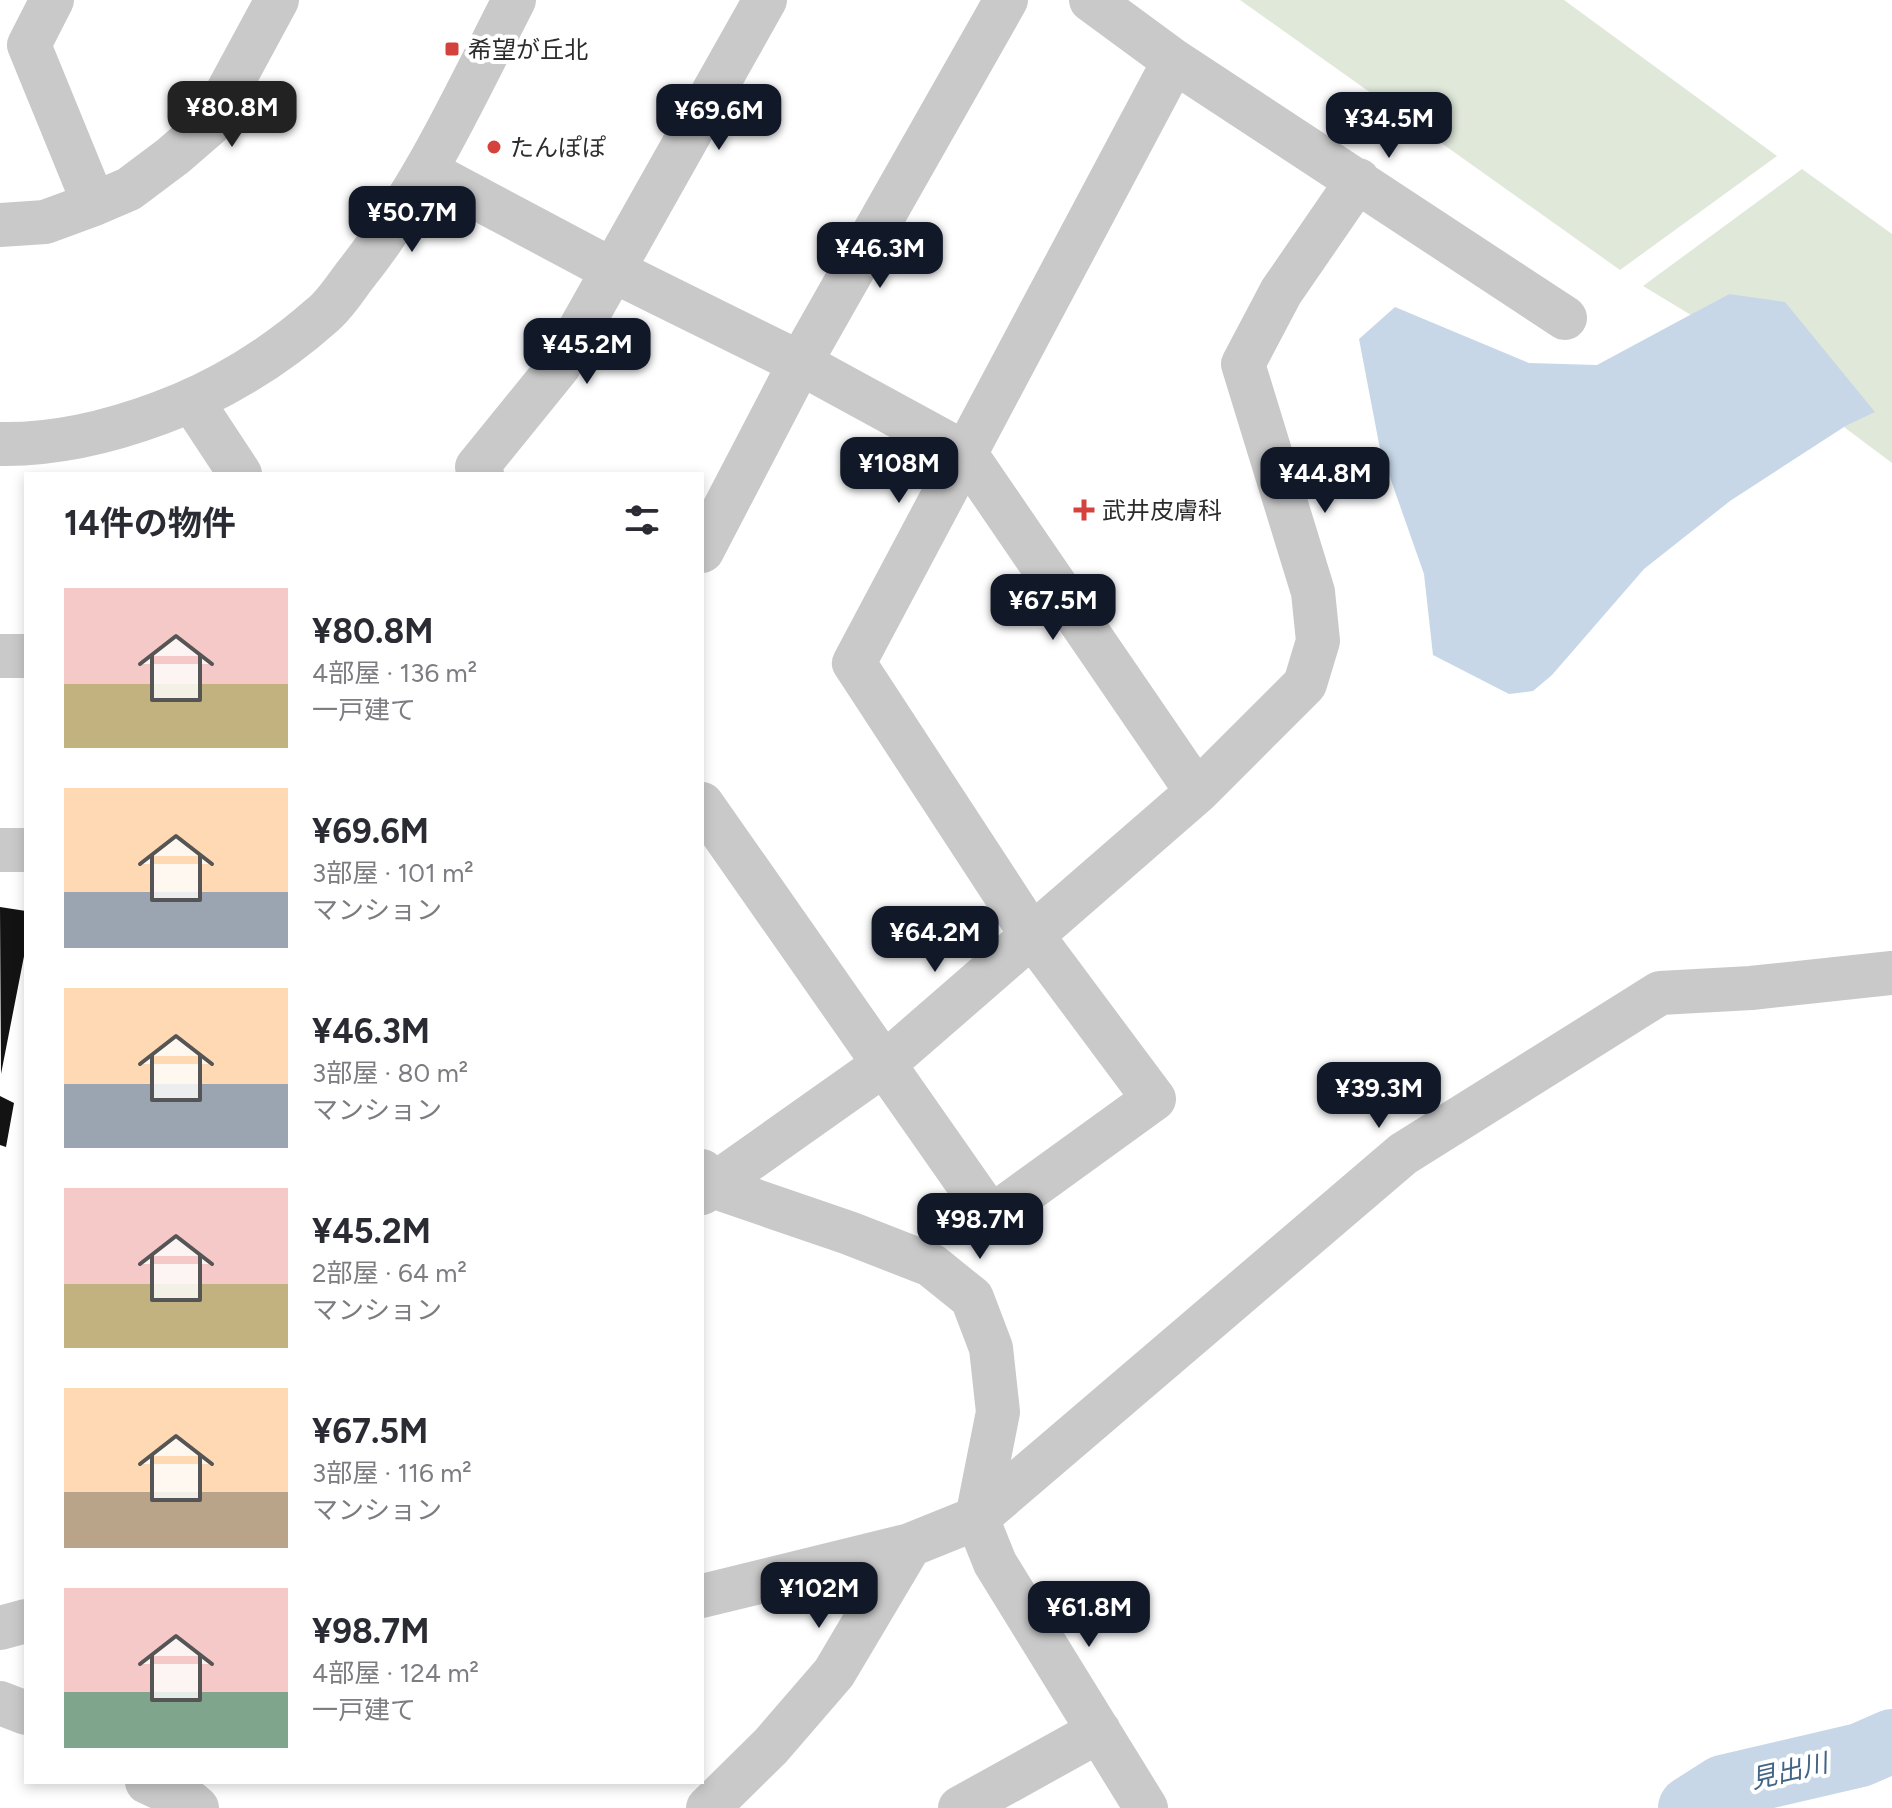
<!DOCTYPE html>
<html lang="ja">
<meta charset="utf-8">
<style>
body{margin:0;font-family:Figtree,"Noto Sans JP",sans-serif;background:#f7f7f7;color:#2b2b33;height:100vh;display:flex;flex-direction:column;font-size:30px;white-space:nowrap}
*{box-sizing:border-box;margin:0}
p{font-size:26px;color:#7c7c81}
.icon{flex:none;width:44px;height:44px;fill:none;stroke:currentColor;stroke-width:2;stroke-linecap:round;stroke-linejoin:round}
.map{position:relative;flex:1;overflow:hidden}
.details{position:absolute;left:24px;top:472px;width:680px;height:1312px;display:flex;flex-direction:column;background:#fff;border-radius:0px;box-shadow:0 4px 12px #0003}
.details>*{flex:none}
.price{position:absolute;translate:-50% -68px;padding:0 18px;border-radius:16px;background:#111827;color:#fff;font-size:26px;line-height:52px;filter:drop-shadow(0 2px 4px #0008)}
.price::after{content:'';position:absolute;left:50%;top:48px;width:24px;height:18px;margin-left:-12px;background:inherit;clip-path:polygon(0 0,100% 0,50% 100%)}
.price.on{background:#222;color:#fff}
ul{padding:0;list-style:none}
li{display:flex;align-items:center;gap:24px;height:200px;padding:0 40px}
li span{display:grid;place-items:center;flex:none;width:224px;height:160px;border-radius:0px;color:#555}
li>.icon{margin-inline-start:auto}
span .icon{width:96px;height:96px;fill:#fffc;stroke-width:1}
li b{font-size:34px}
h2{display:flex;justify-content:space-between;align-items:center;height:96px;padding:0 40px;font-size:34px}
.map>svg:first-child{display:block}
</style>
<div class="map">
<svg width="1892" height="1808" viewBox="0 0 1892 1808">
<rect width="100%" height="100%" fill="#fff"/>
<path fill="#e0e8da" d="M 1240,0 L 1564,0 L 1777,156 L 1620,270 Z
M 1802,169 L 1892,234 L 1892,463 L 1844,427 L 1874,412 L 1729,294 L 1691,315 L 1643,286 Z"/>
<path fill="#c7d7e7" d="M 1729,294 L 1785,302 L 1875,412 L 1844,427 L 1730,501 L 1644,569 L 1552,675 L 1533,691 L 1509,694 L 1433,655 L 1424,574 L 1380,449 L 1359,339 L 1395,307 L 1529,363 L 1597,365 Z"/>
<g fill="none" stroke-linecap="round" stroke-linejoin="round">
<path stroke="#c7d7e7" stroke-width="64" d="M 1690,1808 L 1723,1787 L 1860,1755 L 1892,1741"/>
</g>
<path fill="#131313" d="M 0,907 L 26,911 L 26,946 L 1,1074 Z
M 0,1096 L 14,1103 L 6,1147 L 0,1145 Z"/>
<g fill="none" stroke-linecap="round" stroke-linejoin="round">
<path stroke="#c9c9c9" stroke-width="44" d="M 52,0 L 29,45 L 94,204
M 1091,0 L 1174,61 L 1565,318
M 426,171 L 614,271 L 800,363 L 965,453 L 1197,792
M 0,225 L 45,222 L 94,204 L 129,189 L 173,156 L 210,124 L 277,0
M 192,401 L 240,474
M 0,444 C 55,445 109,432 160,413 C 218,392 275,357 321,316 C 335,305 345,288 356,274 C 422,191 466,94 514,0
M 482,474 L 477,467 L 559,366 L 765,0
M 702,551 L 800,363 L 1006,0
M 0,656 L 26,656
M 702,804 L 991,1217 L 1154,1099 L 1031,934 L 854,663 L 1174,61
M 0,850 L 26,850
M 702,1171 L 712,1186 L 849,1233 L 931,1265 L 972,1298 L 991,1348 L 998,1412 L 977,1518 L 995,1563 L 1146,1808
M 702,1193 L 883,1065 L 1197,792 L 1305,684 L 1318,641 L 1313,592 L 1243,364 L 1281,292 L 1358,180
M 702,1596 L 910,1545 L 977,1518 L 1403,1154 L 1660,993 L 1751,988 L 1892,973
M 0,1628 L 26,1621
M 0,1703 L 26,1713
M 147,1782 L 190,1802 L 197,1808
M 708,1808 L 771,1746 L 834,1673 L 910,1545
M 960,1808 L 1099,1731"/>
</g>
<g fill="#d3423d" stroke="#fff" stroke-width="3">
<rect x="444" y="41" width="16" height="16" rx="4"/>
<circle cx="494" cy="147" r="8"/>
<path d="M1080 498h8v8h8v8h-8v8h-8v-8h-8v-8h8z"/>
</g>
<g text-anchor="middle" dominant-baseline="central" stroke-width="8" stroke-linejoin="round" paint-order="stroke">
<g font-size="24" fill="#2c2c2c" stroke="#fff" text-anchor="start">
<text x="468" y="49">希望が丘北</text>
<text x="510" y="147">たんぽぽ</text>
<text x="1102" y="510">武井皮膚科</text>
</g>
<g font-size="26" font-style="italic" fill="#426485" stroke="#fff">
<text transform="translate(1789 1771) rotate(-13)">見出川</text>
</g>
</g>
</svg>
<b class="price on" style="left:232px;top:149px">¥80.8M</b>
<b class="price" style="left:719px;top:152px">¥69.6M</b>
<b class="price" style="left:1389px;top:160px">¥34.5M</b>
<b class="price" style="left:412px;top:254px">¥50.7M</b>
<b class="price" style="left:880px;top:290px">¥46.3M</b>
<b class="price" style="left:587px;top:386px">¥45.2M</b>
<b class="price" style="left:899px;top:505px">¥108M</b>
<b class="price" style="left:1325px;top:515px">¥44.8M</b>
<b class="price" style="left:1053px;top:642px">¥67.5M</b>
<b class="price" style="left:935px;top:974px">¥64.2M</b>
<b class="price" style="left:1379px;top:1130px">¥39.3M</b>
<b class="price" style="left:980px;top:1261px">¥98.7M</b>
<b class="price" style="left:819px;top:1630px">¥102M</b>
<b class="price" style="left:1089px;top:1649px">¥61.8M</b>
<section class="details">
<h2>14件の物件<svg class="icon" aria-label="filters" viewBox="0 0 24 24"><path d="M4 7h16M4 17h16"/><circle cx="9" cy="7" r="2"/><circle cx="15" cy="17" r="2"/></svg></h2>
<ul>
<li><span style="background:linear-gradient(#f6c9c9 60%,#c2b280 0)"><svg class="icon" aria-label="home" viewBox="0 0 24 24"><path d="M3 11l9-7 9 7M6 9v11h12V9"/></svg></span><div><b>¥80.8M</b><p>4部屋 · 136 m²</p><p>一戸建て</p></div></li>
<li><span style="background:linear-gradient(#ffd9b3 65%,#9aa5b1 0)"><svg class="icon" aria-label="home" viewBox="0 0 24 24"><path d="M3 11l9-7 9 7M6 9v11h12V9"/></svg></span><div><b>¥69.6M</b><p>3部屋 · 101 m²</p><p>マンション</p></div></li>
<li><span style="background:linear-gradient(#ffd9b3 60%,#9aa5b1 0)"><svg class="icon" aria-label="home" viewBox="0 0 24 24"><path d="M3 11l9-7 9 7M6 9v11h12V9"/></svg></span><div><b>¥46.3M</b><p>3部屋 · 80 m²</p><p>マンション</p></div></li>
<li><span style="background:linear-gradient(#f6c9c9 60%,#c2b280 0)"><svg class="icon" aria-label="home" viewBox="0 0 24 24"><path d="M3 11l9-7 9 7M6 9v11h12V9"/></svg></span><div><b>¥45.2M</b><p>2部屋 · 64 m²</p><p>マンション</p></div></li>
<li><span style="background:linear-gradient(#ffd9b3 65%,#b9a48a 0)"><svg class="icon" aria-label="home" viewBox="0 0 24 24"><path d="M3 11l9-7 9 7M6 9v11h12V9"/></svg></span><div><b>¥67.5M</b><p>3部屋 · 116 m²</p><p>マンション</p></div></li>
<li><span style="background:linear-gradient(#f6c9c9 65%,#7fa58c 0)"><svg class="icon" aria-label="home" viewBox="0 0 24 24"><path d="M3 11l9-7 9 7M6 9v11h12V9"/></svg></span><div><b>¥98.7M</b><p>4部屋 · 124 m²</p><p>一戸建て</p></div></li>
</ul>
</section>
</div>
